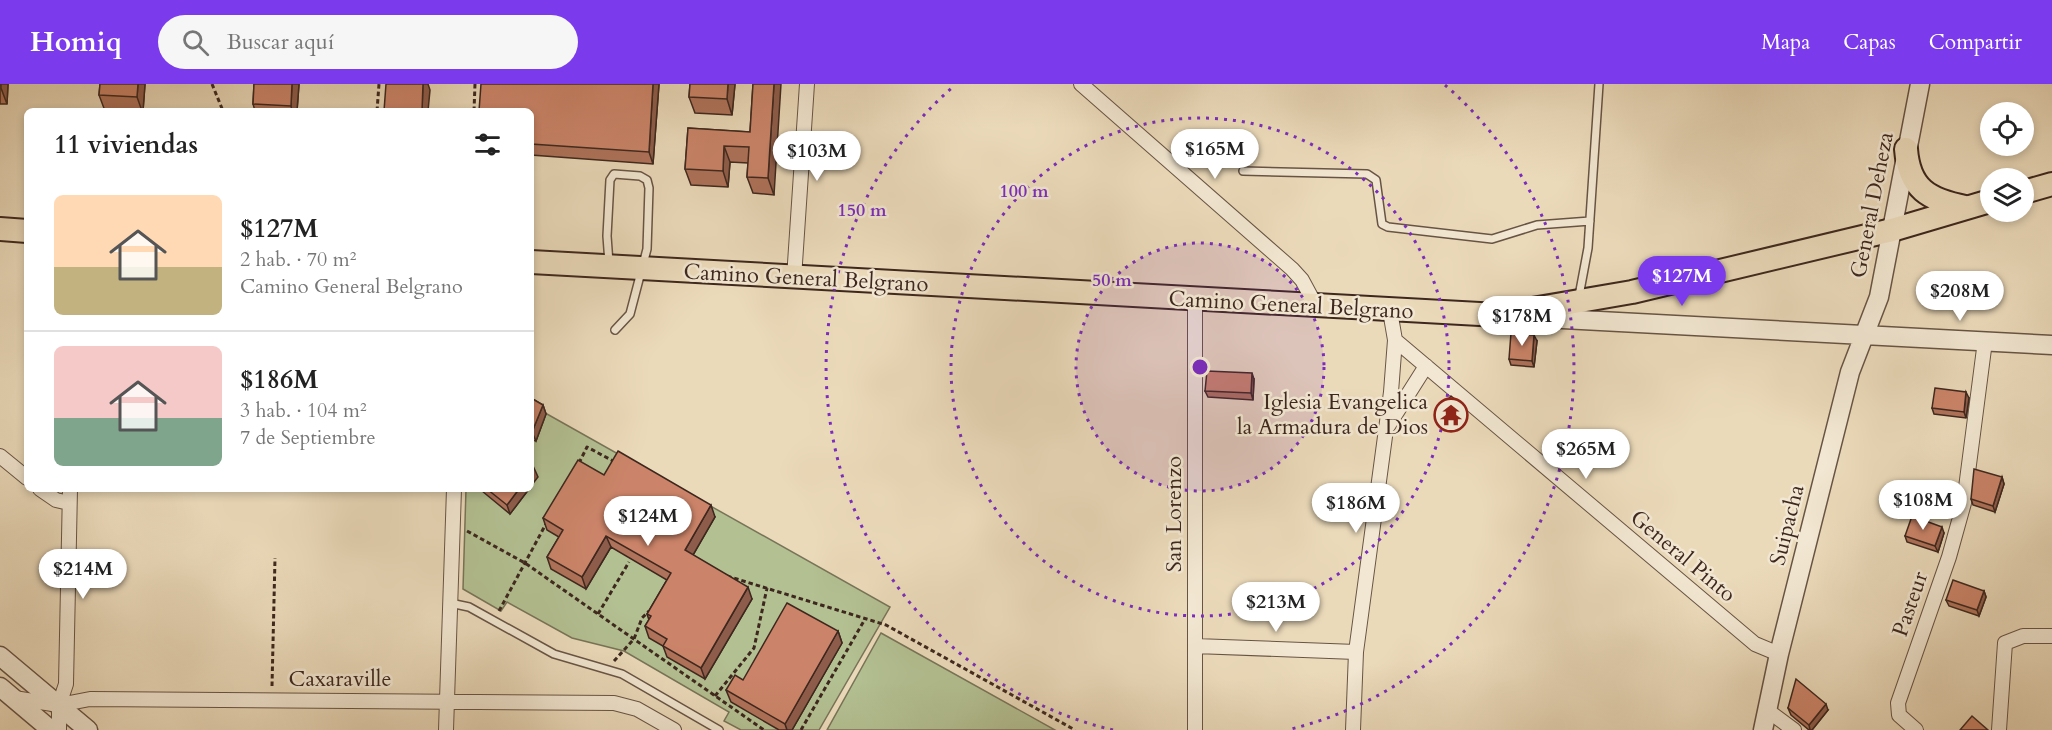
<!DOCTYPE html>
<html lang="es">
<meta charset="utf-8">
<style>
body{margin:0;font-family:Cardo,serif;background:#f6f6f6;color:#222;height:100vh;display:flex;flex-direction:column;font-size:22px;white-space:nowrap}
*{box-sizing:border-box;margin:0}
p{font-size:20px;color:#767676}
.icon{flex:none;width:33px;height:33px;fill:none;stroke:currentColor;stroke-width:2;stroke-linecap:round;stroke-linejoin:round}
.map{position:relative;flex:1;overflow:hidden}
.details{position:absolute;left:24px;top:24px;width:510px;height:384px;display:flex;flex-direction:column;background:#fff;border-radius:9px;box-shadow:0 3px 9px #0003}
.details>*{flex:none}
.tools{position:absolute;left:1980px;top:18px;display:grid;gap:12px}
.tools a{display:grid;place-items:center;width:54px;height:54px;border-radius:50%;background:#fff;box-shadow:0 3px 9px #0003;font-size:30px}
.price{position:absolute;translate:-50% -51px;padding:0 14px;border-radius:21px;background:#fff;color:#222;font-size:20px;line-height:39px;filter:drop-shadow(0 2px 3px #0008)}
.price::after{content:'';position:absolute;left:50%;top:36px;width:18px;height:14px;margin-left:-9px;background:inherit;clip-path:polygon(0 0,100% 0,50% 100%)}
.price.active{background:#7c3aed;color:#fff}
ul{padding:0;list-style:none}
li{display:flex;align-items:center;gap:18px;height:150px;padding:0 30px}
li+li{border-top:2px solid #e0e0e0}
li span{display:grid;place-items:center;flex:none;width:168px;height:120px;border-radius:9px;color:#555}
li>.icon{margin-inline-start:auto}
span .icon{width:72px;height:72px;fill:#fffc;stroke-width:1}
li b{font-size:26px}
h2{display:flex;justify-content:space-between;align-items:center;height:72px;padding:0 30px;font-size:26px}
header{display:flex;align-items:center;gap:36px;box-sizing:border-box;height:84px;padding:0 30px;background:#7c3aed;color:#fff}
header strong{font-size:28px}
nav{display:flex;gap:33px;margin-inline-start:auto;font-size:21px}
.search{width:420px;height:54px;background:#f6f6f6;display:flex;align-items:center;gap:15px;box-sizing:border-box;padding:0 21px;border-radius:33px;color:#767676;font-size:22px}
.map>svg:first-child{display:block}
</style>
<header>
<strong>Homiq</strong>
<div class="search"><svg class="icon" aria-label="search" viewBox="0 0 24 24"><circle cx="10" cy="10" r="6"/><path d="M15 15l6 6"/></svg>Buscar aquí</div>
<nav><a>Mapa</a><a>Capas</a><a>Compartir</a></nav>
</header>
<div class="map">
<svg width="2052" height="646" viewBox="0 0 2052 646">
<rect width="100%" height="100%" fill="#ebdaba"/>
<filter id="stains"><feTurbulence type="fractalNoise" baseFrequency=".00333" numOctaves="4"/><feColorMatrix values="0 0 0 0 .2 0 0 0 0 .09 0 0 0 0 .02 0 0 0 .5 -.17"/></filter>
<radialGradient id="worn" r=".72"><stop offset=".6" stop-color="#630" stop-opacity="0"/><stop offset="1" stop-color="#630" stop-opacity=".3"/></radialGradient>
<path fill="#b3c092" stroke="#787458" stroke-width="1.5" d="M 531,321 L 890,523 L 819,646 L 741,646 L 724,637 L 729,628 L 624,567 L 572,554 L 507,518 L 501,527 L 463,505 L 466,405 L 531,405 Z
M 881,549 L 1055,646 L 827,646 Z"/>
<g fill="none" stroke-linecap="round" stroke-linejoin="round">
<defs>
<path id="service" d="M 1243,87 L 1367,90 L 1376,96 L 1382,140 L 1388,143 L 1492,155 L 1537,141 L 1590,137
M 609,179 L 607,152 L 610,96 L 614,90 L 640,92 L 647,96 L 649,104 L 647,165 L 630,230 L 615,246
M 1579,212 L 1588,164 L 1599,0
M 450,519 L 469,523 L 554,570 L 622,590 L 719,646"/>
<path id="minor" d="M 1081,0 L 1292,185 L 1302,196 L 1315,220
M 794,194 L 807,0
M 1390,227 L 1395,256 L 1755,560 L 1779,570
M 1388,342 L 1426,282
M 0,372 L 27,394
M 40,405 L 56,416 L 69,419
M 1195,562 L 1356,568
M 14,614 L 59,621 L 90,615 L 614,619 L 637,625 L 674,646
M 1767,626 L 1794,646
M 59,646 L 59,621 L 66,600 L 70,405
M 446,646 L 454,405
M 1195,646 L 1195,215
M 1353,646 L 1356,568 L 1391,308 L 1395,256
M 1916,646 L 1899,631 L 1898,619 L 1949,473 L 1964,419 L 1985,257
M 1999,646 L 2005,559 L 2023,552 L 2052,552"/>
<path id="tertiary" d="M 1523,233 L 2052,261
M 0,572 L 88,646
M 0,603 L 51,646
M 1763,646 L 1779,570 L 1850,288 L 1879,213 L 1920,0"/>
<path id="primary" d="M 1906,65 C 1909,105 1929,116 1965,123
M 2024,108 L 2052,100
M 0,145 L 27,147
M 531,178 L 1498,231 L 1632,208 L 1892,146 L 1990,117"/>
</defs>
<use href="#service" stroke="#685445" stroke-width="10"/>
<use href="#minor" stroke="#685445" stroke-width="16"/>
<use href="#tertiary" stroke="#685445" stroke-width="21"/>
<use href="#primary" stroke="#3d271e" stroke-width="26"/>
<path stroke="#3d271e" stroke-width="3" stroke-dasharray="4.5 3" stroke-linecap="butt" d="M 212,0 L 223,27
M 377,27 L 379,0
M 474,27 L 475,0
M 579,379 L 587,363 L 615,378
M 467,447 L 525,479 L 764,646
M 727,492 L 886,541 L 1075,646
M 499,527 L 547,438
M 598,530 L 629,478
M 614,577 L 634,555 L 642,534 L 649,527
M 272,602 L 275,474
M 715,612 L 754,564 L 767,504
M 801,646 L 865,535"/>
<use href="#service" stroke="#f2e7d2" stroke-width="7"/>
<use href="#minor" stroke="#f2e7d2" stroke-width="14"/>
<use href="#tertiary" stroke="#f2e7d2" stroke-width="18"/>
<use href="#primary" stroke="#ebdaba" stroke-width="22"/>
</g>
<path fill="#af725a" stroke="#3d271e" stroke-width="1.5" d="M 0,0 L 8,0 L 7,20 L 0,20 Z
M 100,0 L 145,0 L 143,27 L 105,27 L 99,11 Z
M 254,0 L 299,0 L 297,27 L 255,27 L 253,20 Z
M 481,0 L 659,0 L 653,80 L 531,71 L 531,27 Z
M 690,0 L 735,0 L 732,31 L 695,29 L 689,13 Z
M 753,0 L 774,111 L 753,109 L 747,93 L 748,79 L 730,78 L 728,103 L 691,101 L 685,85 L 688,44 L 750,48 Z
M 1537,257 L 1534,283 L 1511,281 L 1509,275 Z
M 1254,295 L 1253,316 L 1208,313 L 1205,307 Z
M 531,314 L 543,321 L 546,330 L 536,357 L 531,356 Z
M 1969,314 L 1966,334 L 1934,330 L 1932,324 Z
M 1464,327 L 1449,345 L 1438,335 L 1436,329 Z
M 604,391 L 715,433 L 693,471 L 752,515 L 705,595 L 667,573 L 663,562 L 649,554 L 645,542 L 649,536 L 647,530 L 667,496 L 611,463 L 586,505 L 551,485 L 547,473 L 559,453 L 547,446 L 543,434 Z
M 2002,393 L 2004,400 L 1995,428 L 1973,421 L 1971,415 Z
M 482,405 L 529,405 L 510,430 L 482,407 Z
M 1944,449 L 1938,468 L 1907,458 L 1905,452 Z
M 1984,507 L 1986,513 L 1979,532 L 1949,522 L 1946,516 Z
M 838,547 L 842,559 L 792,646 L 779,646 L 731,618 L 726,606 L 743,596 Z
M 1788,624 L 1828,626 L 1812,646 L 1809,646 L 1791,631 Z"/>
<path fill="#8e5c4a" stroke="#3d271e" stroke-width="1.5" d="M 1,0 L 8,0 L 7,20 L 1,4 Z
M 138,0 L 145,0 L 143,27 L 142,27 L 137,13 Z
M 292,0 L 299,0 L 297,27 L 292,27 L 291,22 Z
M 423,0 L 428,0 L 430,6 L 428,27 L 422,27 Z
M 653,0 L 659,0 L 653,80 L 649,68 Z
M 728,0 L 735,0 L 732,31 L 727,15 Z
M 774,0 L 781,0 L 774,111 L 768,94 Z
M 724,62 L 730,78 L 728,103 L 723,87 Z
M 1534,251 L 1537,257 L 1534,283 L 1532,277 Z
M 1252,289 L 1254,295 L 1253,316 L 1251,309 Z
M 1966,308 L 1969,314 L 1966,334 L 1964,328 Z
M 543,321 L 546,330 L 536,357 L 532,348 Z
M 1462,321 L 1464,327 L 1449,345 L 1447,339 Z
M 534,384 L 538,393 L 531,402 L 531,389 Z
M 2002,393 L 2004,400 L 1995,428 L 1993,422 Z
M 519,405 L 529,405 L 510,430 L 507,421 Z
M 711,421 L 715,433 L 689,478 L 685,466 Z
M 1942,443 L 1944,449 L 1938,468 L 1935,462 Z
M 606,452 L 611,463 L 586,505 L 582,493 Z
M 748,503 L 752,515 L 705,595 L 701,584 Z
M 1984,507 L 1986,513 L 1979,532 L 1977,526 Z
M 838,547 L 842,559 L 792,646 L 787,646 L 785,640 Z
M 1826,620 L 1828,626 L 1812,646 L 1810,646 L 1809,641 Z"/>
<path fill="#cb8469" stroke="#3d271e" stroke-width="1.5" d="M 100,0 L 138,0 L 137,13 L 99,11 Z
M 254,0 L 292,0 L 291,22 L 253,20 Z
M 386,0 L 423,0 L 422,27 L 384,27 Z
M 481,0 L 653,0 L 649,68 L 531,60 L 531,27 L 479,27 Z
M 690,0 L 728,0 L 727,15 L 689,13 Z
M 753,0 L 774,0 L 768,94 L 747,93 L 749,63 L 724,62 L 723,87 L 685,85 L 688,44 L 750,48 Z
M 1511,249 L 1534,251 L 1532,277 L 1509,275 Z
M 1207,287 L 1252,289 L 1251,309 L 1205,307 Z
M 1935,304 L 1966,308 L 1964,328 L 1932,324 Z
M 1451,312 L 1462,321 L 1447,339 L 1436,329 Z
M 531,314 L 543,321 L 532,348 L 531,348 Z
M 618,367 L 711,421 L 685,466 L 748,503 L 701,584 L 663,562 L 667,555 L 645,542 L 651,532 L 647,530 L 671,489 L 606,452 L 582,493 L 547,473 L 563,446 L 543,434 L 578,376 L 604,391 Z
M 1974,385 L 2002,393 L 1993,422 L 1971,415 Z
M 487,405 L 519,405 L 507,421 Z
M 1912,432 L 1942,443 L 1935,462 L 1905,452 Z
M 1953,496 L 1984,507 L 1977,526 L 1946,516 Z
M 787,519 L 838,547 L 785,640 L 726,606 L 735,591 L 743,596 Z
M 1796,595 L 1826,620 L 1809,641 L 1788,624 Z
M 1972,632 L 1988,646 L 1960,646 Z"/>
<circle cx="1200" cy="283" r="124" fill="#7b2cbf" fill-opacity=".12"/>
<g fill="none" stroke="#7b2cbf" stroke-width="3" stroke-dasharray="3 6">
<circle cx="1200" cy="283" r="124"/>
<circle cx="1200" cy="283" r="249"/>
<path d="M1113 646A373 373 0 0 1 955 1M1445 1A373 373 0 0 1 1287 646"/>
</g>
<defs>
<symbol id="temple-ring" viewBox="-11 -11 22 22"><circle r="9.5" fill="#f2e7d2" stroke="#8f2418" stroke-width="1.5"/><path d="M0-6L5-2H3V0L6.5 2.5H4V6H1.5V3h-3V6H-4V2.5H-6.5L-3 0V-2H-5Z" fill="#8f2418"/></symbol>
</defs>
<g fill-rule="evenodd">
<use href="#temple-ring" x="1432" y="312" width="38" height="38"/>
</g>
<g text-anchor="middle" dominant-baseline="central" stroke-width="5" stroke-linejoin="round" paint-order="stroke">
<g font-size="22" fill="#3d271e" stroke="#f2e7d2">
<text transform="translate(1872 121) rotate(-79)">General Deheza</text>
<text transform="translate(806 194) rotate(3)">Camino General Belgrano</text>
<text transform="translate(1291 221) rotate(3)">Camino General Belgrano</text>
<text transform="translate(1174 430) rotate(-90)">San Lorenzo</text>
<text transform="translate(1787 441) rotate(-76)">Suipacha</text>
<text transform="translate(1683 472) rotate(40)">General Pinto</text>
<text transform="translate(1910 520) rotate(-71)">Pasteur</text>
<text x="340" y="595">Caxaraville</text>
</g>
<g font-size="22" fill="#3d271e" stroke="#f2e7d2" text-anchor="end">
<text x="1428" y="318">Iglesia Evangelica<tspan x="1428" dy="25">la Armadura de Dios</tspan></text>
</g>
</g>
<circle cx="1200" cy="283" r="9" fill="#7b2cbf" stroke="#f2e7d2" stroke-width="3"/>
<g font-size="18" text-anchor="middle" font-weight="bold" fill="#7b2cbf" stroke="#f2e7d2" stroke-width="5" stroke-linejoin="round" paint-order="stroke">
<text x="1024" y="113">100 m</text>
<text x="862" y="132">150 m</text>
<text x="1112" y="202">50 m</text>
</g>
<rect width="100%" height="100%" filter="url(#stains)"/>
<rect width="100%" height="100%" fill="url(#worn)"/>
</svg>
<div class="tools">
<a><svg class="icon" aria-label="locate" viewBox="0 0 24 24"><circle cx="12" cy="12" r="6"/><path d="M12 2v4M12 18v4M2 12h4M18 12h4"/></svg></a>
<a><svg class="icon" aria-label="layers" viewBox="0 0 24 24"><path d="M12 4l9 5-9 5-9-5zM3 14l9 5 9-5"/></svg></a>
</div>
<b class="price" style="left:1215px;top:96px">$165M</b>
<b class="price" style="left:817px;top:98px">$103M</b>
<b class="price active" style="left:1682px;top:223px">$127M</b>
<b class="price" style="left:1960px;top:238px">$208M</b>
<b class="price" style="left:1522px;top:263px">$178M</b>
<b class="price" style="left:1586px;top:396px">$265M</b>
<b class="price" style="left:1923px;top:447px">$108M</b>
<b class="price" style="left:1356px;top:450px">$186M</b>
<b class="price" style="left:648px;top:463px">$124M</b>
<b class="price" style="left:83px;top:516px">$214M</b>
<b class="price" style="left:1276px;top:549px">$213M</b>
<section class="details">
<h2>11 viviendas<svg class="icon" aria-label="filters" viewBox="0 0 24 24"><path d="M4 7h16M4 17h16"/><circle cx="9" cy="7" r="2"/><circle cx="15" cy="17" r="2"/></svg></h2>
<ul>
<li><span style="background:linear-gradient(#ffd9b3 60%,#c2b280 0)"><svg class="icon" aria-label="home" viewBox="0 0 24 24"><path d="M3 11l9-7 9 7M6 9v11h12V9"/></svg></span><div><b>$127M</b><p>2 hab. · 70 m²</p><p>Camino General Belgrano</p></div></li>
<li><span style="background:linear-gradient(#f6c9c9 60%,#7fa58c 0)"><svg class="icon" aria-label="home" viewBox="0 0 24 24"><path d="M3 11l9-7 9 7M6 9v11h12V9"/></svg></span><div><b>$186M</b><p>3 hab. · 104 m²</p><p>7 de Septiembre</p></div></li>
</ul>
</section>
</div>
